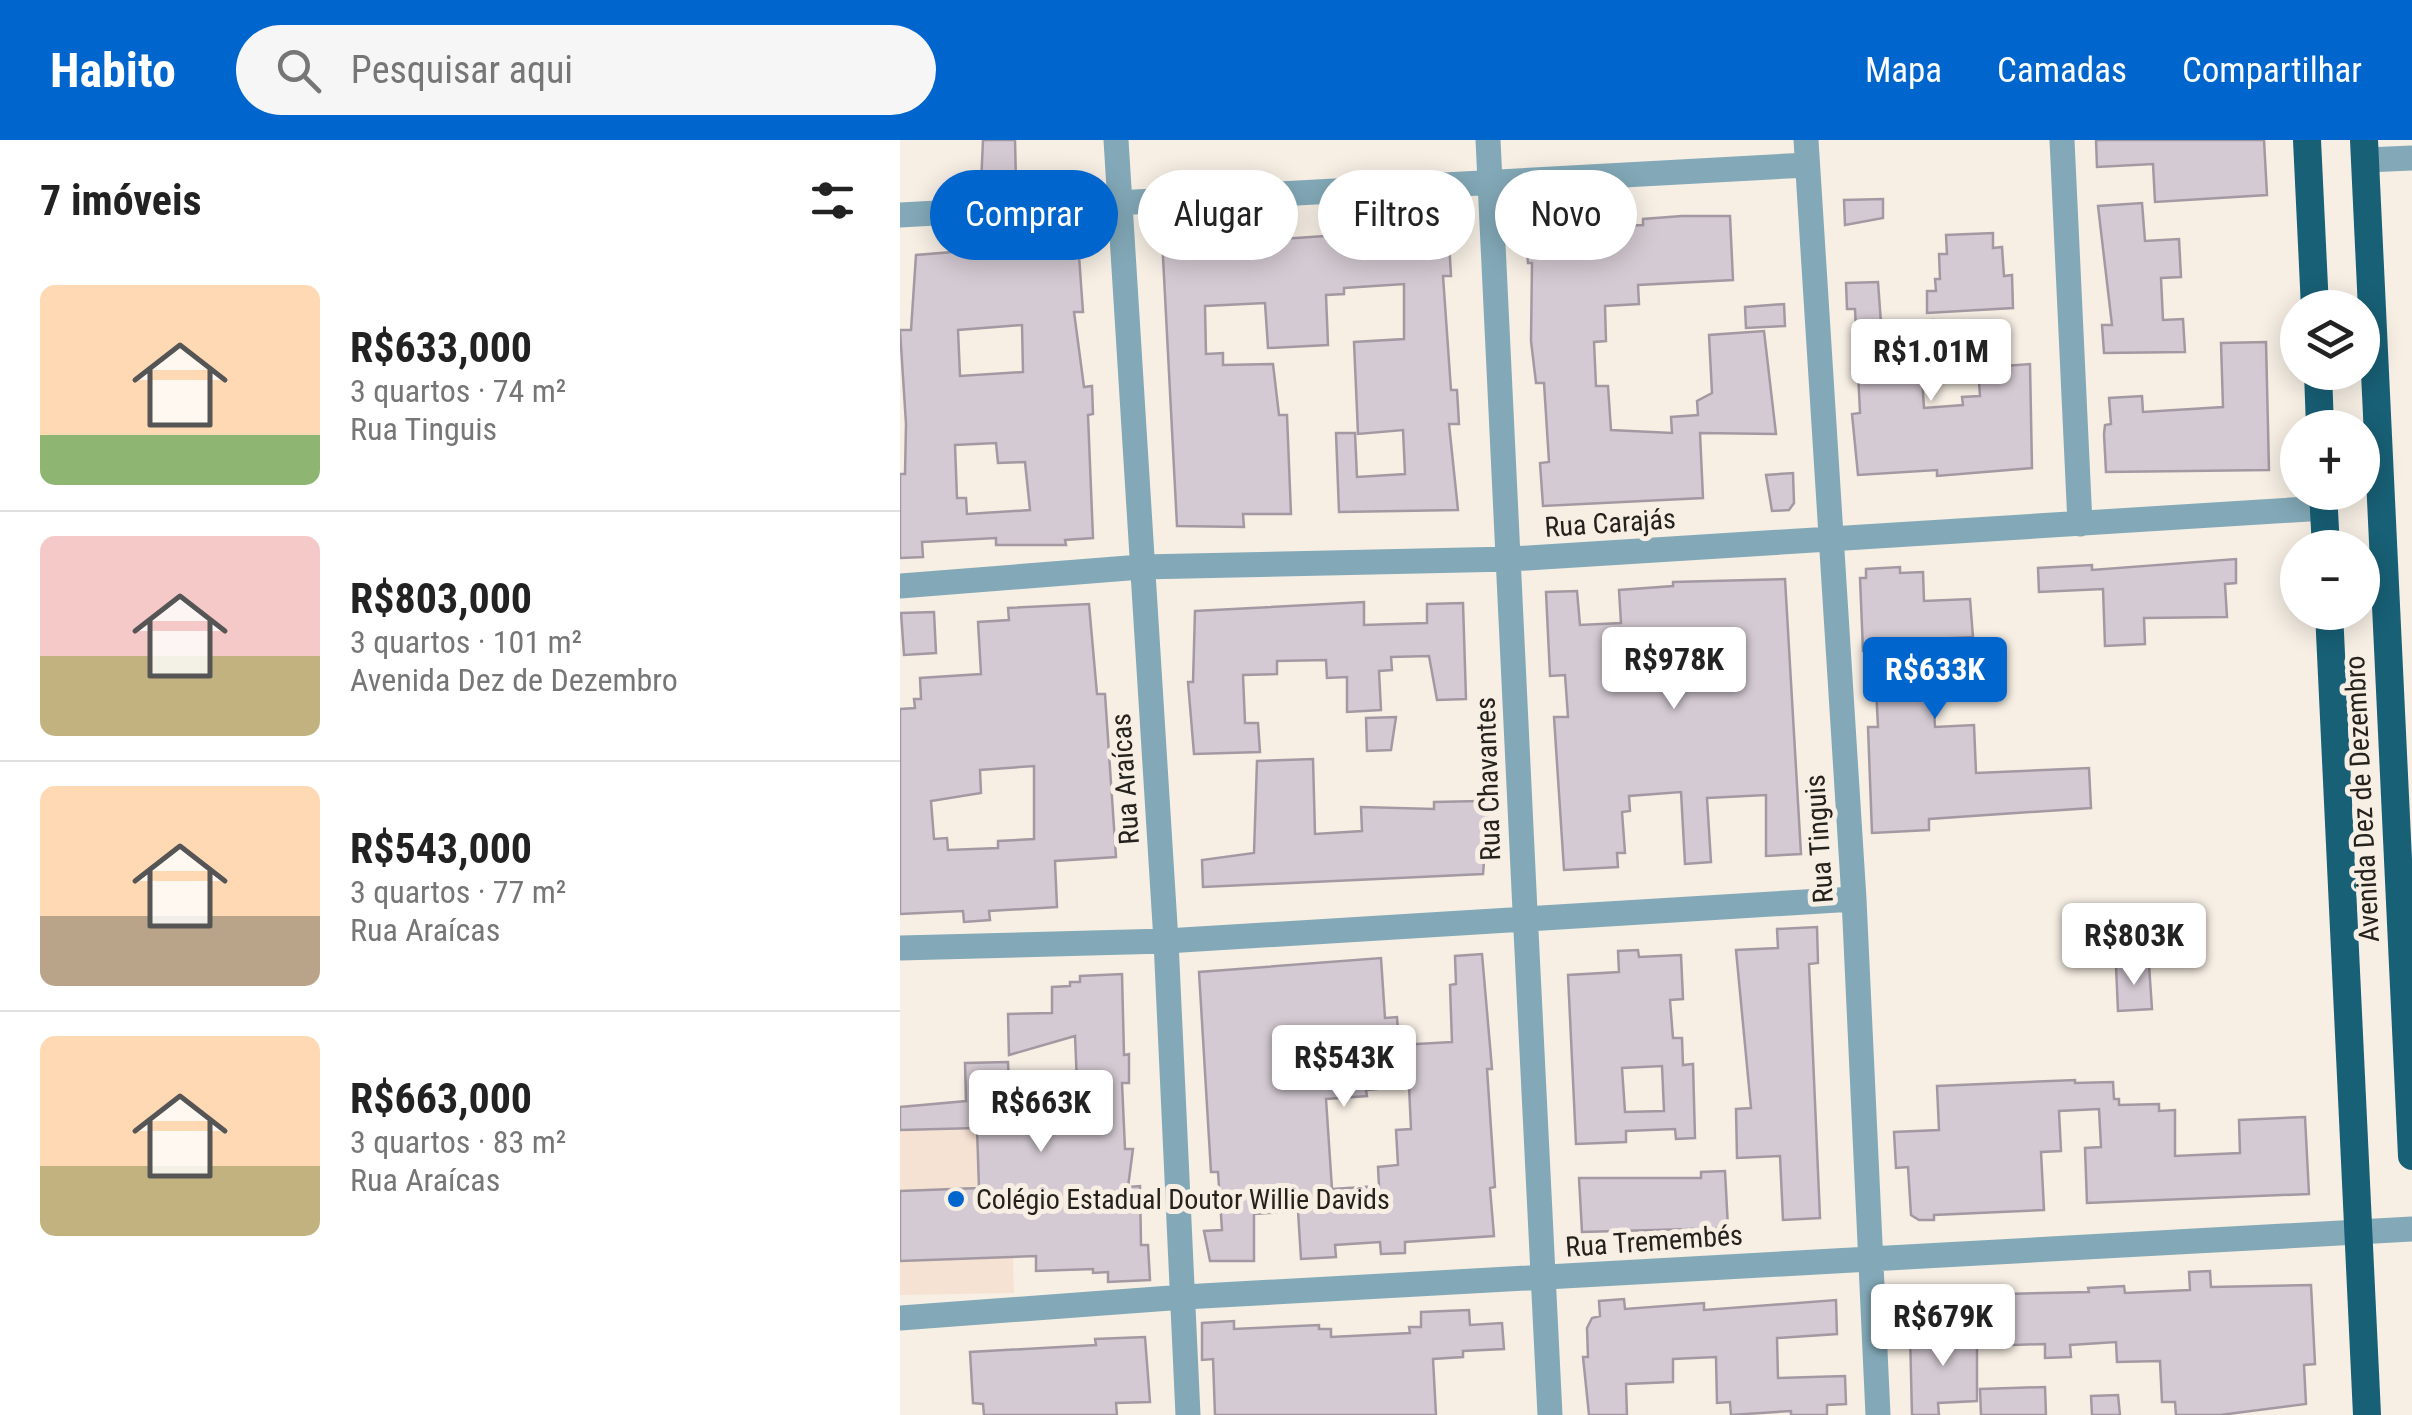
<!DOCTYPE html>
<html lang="pt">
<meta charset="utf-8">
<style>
body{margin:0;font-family:"Roboto Condensed",sans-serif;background:#f6f6f6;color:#222;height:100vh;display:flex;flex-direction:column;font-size:38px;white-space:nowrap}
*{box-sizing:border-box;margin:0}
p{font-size:32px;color:#767676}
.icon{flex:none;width:55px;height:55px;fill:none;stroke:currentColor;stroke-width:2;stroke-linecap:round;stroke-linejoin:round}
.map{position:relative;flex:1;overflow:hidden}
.sheet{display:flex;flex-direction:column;background:#fff;width:900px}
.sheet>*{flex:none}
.hud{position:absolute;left:30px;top:30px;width:950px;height:90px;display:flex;gap:20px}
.tools{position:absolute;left:1380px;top:150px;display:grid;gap:20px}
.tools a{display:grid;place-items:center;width:100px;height:100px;border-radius:50%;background:#fff;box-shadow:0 5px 25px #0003;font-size:50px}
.price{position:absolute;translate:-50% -85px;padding:0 22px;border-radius:10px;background:#fff;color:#222;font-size:32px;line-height:65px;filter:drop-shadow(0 2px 5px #0008)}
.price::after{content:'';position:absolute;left:50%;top:60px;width:30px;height:22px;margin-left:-15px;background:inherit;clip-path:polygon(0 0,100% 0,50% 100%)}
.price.selected{background:#0165ce;color:#fff}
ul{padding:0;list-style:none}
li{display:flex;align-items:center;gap:30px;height:250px;padding:0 40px}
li+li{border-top:2px solid #e0e0e0}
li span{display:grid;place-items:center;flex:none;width:280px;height:200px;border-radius:15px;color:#555}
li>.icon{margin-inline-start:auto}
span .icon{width:120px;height:120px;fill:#fffc;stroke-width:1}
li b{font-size:42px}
h2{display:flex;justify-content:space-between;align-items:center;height:120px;padding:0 40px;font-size:42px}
.pill{padding:0 35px;border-radius:45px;background:#fff;box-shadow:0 5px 25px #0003;font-size:35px;line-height:90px}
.pill.selected{background:#0165ce;color:#fff}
header{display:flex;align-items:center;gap:60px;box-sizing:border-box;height:140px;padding:0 50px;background:#0165ce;color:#fff}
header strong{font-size:48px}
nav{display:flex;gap:55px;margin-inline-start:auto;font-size:35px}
.search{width:700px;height:90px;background:#f6f6f6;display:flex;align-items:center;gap:25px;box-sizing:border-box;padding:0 35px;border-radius:55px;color:#767676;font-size:38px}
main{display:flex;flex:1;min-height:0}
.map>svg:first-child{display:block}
</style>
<header>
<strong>Habito</strong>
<div class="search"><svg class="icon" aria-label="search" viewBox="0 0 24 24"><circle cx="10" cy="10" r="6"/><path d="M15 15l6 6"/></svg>Pesquisar aqui</div>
<nav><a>Mapa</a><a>Camadas</a><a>Compartilhar</a></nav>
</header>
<main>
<section class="sheet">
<h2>7 imóveis<svg class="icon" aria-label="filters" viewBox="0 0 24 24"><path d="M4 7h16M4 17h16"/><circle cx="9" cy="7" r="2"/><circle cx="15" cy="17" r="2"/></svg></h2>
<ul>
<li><span style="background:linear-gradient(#ffd9b3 75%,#8fb573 0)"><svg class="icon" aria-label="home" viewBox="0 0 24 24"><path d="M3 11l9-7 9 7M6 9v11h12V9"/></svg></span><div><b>R$633,000</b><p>3 quartos · 74 m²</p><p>Rua Tinguis</p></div></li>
<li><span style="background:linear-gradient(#f6c9c9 60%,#c2b280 0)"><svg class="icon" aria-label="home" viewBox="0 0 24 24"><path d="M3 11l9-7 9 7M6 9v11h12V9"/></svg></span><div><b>R$803,000</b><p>3 quartos · 101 m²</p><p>Avenida Dez de Dezembro</p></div></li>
<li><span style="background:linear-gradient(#ffd9b3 65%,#b9a48a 0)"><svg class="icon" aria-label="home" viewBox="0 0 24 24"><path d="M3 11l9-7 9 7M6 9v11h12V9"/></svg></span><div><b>R$543,000</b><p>3 quartos · 77 m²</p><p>Rua Araícas</p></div></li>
<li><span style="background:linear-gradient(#ffd9b3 65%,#c2b280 0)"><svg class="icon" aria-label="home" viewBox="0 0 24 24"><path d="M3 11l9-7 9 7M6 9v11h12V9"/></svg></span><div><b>R$663,000</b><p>3 quartos · 83 m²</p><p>Rua Araícas</p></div></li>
</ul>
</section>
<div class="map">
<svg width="1512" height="1275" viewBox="0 0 1512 1275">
<rect width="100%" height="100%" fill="#f7efe4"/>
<path fill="#f6e2d3" d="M 109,959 L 114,1153 L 0,1155 L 0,965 Z"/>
<path fill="#d4cad3" stroke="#a399a2" stroke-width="2.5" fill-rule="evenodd" d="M 83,0 L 115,0 L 116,43 L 81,45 Z
M 1196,0 L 1364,0 L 1367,55 L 1255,62 L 1253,24 L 1197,27 Z
M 983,59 L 983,78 L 945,85 L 944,60 Z
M 1242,63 L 1245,101 L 1279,99 L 1281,137 L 1261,138 L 1263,180 L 1283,179 L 1285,212 L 1204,213 L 1202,185 L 1212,185 L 1198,66 Z
M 782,76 L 830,76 L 833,140 L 738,145 L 739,164 L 705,166 L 706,201 L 694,202 L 696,246 L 708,246 L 711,290 L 772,293 L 771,277 L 798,275 L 797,261 L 812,253 L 809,195 L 864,191 L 876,294 L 800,293 L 803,358 L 643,366 L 640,323 L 649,322 L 644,243 L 636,243 L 631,201 L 632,123 L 628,123 L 625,90 L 743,85 L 743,79 Z
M 303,83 L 304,100 L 352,101 L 542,88 L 543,102 L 549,102 L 551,136 L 543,136 L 551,250 L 557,250 L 559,284 L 549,284 L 558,370 L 439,372 L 436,293 L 455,293 L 457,337 L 505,334 L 503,290 L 458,294 L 454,202 L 504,199 L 504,144 L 444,148 L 444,154 L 426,155 L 428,205 L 368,208 L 365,163 L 305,166 L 306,214 L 323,213 L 323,225 L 373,224 L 379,275 L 387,275 L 391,374 L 343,374 L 344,387 L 277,386 L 262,98 L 279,98 L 278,85 Z
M 1093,93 L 1093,108 L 1102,107 L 1104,136 L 1112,135 L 1113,168 L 1027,173 L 1027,151 L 1036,151 L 1035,139 L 1040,139 L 1039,114 L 1047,114 L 1046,95 Z
M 178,102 L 183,172 L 174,172 L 184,247 L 192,246 L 193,274 L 188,275 L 193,398 L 165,400 L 166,405 L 96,405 L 96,398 L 22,402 L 23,417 L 0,418 L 0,334 L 5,334 L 6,284 L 0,190 L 11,190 L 16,115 ZM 122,185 L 123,232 L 60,236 L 58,190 ZM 96,303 L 98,323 L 125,322 L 130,370 L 67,374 L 66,358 L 57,358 L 55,305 Z
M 978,142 L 981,183 L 1033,180 L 1035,222 L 1021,222 L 1024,268 L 1063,265 L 1062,257 L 1080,256 L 1078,228 L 1130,224 L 1132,328 L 1037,336 L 1037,330 L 958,335 L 952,274 L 960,273 L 955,169 L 947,169 L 946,143 Z
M 884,164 L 885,186 L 846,188 L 845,167 Z
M 1366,202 L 1369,330 L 1206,332 L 1204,294 L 1205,285 L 1211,284 L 1209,258 L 1242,256 L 1243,272 L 1323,267 L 1321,203 Z
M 893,333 L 894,363 L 889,370 L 872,371 L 866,335 Z
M 1336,419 L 1336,443 L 1325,444 L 1327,477 L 1244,478 L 1245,504 L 1205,506 L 1203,449 L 1139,452 L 1138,428 L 1192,425 L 1192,430 Z
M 1000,427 L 1000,433 L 1023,432 L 1024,461 L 1070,459 L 1073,497 L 1035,499 L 1035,507 L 1030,507 L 1035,587 L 1074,585 L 1076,633 L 1189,628 L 1191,668 L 1029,679 L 1029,690 L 972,693 L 968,587 L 978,587 L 974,510 L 963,511 L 960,438 L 966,438 L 966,429 Z
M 885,439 L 901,714 L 866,716 L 866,655 L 807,658 L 811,722 L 785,724 L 781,652 L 729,656 L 730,671 L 722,672 L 725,713 L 717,713 L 718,727 L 664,730 L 654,577 L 668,577 L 665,535 L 650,536 L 646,452 L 677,451 L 680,485 L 721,483 L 719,450 L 773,446 L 773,442 Z
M 464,462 L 464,485 L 527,483 L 527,464 L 563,463 L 566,559 L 537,560 L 529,516 L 491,517 L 492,530 L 479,531 L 481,570 L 447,572 L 447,537 L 427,538 L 426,520 L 377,521 L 377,534 L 343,535 L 345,583 L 358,583 L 360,612 L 294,614 L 288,542 L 293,542 L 295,471 Z
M 189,464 L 197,554 L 205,554 L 216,717 L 155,721 L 157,767 L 89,771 L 90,780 L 64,782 L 63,771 L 0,774 L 0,569 L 15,568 L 14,559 L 21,559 L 20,538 L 81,534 L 78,482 L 109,480 L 108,468 ZM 134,626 L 134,699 L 98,701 L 98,708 L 48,710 L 47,698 L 34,699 L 31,661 L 81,653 L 80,630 Z
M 34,472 L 36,513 L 4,515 L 1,473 Z
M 496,577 L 491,610 L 467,611 L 466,578 Z
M 413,619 L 415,694 L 462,691 L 461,667 L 534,669 L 534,662 L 580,661 L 580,672 L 588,671 L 583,734 L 303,747 L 302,720 L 354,713 L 357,621 Z
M 917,787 L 918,823 L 909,824 L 920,1078 L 883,1080 L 880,1016 L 837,1018 L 836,969 L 851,968 L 836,810 L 878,808 L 877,789 Z
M 738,810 L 739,817 L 781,815 L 783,859 L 770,860 L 773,898 L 782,898 L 783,925 L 793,924 L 795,998 L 776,999 L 775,989 L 726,991 L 726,1002 L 676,1004 L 668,835 L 719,832 L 718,811 ZM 762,926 L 764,971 L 725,972 L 722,928 Z
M 582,814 L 592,929 L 587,929 L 595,1047 L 590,1048 L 594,1096 L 505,1102 L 505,1113 L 481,1114 L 480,1102 L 435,1105 L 436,1117 L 401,1119 L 398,1071 L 354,1074 L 354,1121 L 310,1121 L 304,1091 L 322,1090 L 318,1032 L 311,1032 L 299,832 L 481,818 L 485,878 L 497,877 L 499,905 L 552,902 L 550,845 L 556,844 L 555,816 ZM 509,946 L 511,989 L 496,990 L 498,1025 L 478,1027 L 479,1046 L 432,1049 L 426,959 L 467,956 L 466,950 Z
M 1249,825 L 1252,869 L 1218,871 L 1216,826 Z
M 222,834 L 224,915 L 229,914 L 229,943 L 222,943 L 225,1009 L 233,1009 L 228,1047 L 240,1046 L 241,1105 L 248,1105 L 250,1140 L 208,1142 L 208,1132 L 193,1133 L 193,1129 L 136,1131 L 136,1116 L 0,1121 L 0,1051 L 79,1048 L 77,988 L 0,990 L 0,967 L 66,961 L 65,923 L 108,922 L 111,990 L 152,989 L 150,969 L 178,968 L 175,896 L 109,915 L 108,874 L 152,873 L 152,847 L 170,846 L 170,842 L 180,842 L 180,836 Z
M 1175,940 L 1175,943 L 1213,942 L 1214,959 L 1219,959 L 1219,965 L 1259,964 L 1259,971 L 1275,970 L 1275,1016 L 1340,1013 L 1339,980 L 1405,977 L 1409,1054 L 1187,1063 L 1185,1008 L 1201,1007 L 1199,969 L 1159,971 L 1161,1011 L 1141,1012 L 1144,1070 L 1034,1075 L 1034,1080 L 1019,1080 L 1011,1075 L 1008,1027 L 996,1028 L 994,992 L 1039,990 L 1037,946 Z
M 825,1031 L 828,1088 L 682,1092 L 679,1038 L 801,1038 L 801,1032 Z
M 1310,1131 L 1311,1147 L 1411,1145 L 1415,1224 L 1404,1225 L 1406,1264 L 1320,1275 L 1276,1275 L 1275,1262 L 1262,1262 L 1260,1221 L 1217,1222 L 1216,1202 L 1170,1205 L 1171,1217 L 1145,1218 L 1145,1204 L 1083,1206 L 1082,1162 L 1105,1161 L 1105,1154 L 1189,1152 L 1188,1148 L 1224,1146 L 1225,1153 L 1290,1150 L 1289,1132 Z
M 724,1159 L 725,1169 L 804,1163 L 804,1170 L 936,1160 L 937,1194 L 877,1198 L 878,1238 L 945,1236 L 946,1264 L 927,1265 L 927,1275 L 891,1275 L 891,1271 L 831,1275 L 830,1262 L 817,1263 L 816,1217 L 773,1219 L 773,1242 L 726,1244 L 727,1275 L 689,1275 L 683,1217 L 688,1217 L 687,1188 L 692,1178 L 700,1176 L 699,1161 Z
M 569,1170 L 570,1185 L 602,1183 L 604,1209 L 563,1211 L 563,1217 L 533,1219 L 536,1275 L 315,1275 L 313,1219 L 302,1220 L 302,1183 L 334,1181 L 334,1189 L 419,1185 L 419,1189 L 431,1189 L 431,1197 L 510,1193 L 509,1187 L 521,1187 L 521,1172 Z
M 1077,1190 L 1077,1261 L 1038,1263 L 1039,1275 L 1012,1275 L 1010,1193 Z
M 245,1197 L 250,1262 L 216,1263 L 217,1275 L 84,1275 L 83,1264 L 73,1263 L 70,1212 L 196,1205 L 195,1199 Z
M 1145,1247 L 1146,1275 L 1081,1275 L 1080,1249 Z
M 1218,1255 L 1220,1275 L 1192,1275 L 1191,1256 Z"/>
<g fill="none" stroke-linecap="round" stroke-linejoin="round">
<path stroke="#83a9b8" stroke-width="25" d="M 216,0 L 266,801 L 288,1275
M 588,0 C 606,425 630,850 650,1275
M 906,0 L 954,759 L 978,1275
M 1162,0 L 1180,384
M 1466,20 L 1512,18
M 0,75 L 907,25
M 0,446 L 241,427 L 611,419 L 1424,368
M 0,808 L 266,801 L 954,759
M 0,1178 L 284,1157 L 1512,1089"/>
<path stroke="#186076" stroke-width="28" d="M 1407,0 L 1415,168
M 1464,0 L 1512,1016
M 1418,232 L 1420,288
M 1423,352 L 1426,408
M 1429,472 L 1467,1275"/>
</g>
<circle fill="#0165ce" stroke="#f7efe4" stroke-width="4" cx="56" cy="1059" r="10"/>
<g text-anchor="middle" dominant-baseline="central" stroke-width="10" stroke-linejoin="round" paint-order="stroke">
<g font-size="28" fill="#25221e" stroke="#f7efe4">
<text transform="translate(710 383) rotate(-4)">Rua Carajás</text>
<text transform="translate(225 639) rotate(-94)">Rua Araícas</text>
<text transform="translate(588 639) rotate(-92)">Rua Chavantes</text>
<text transform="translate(1462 659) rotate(-93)">Avenida Dez de Dezembro</text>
<text transform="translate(919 699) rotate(-94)">Rua Tinguis</text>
<text transform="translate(754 1101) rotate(-4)">Rua Tremembés</text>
</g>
<g font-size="28" fill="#25221e" stroke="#f7efe4" text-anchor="start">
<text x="76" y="1059">Colégio Estadual Doutor Willie Davids</text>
</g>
</g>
</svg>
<div class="tools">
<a><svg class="icon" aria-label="layers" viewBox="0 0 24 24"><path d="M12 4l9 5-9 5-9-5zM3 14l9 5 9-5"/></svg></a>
<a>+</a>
<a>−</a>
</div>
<b class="price" style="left:1031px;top:264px">R$1.01M</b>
<b class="price" style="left:774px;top:572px">R$978K</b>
<b class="price selected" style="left:1035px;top:582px">R$633K</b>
<b class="price" style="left:1234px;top:848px">R$803K</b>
<b class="price" style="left:444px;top:970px">R$543K</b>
<b class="price" style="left:141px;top:1015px">R$663K</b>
<b class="price" style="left:1043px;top:1229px">R$679K</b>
<div class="hud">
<a class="pill selected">Comprar</a>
<a class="pill">Alugar</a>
<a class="pill">Filtros</a>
<a class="pill">Novo</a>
</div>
</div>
</main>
